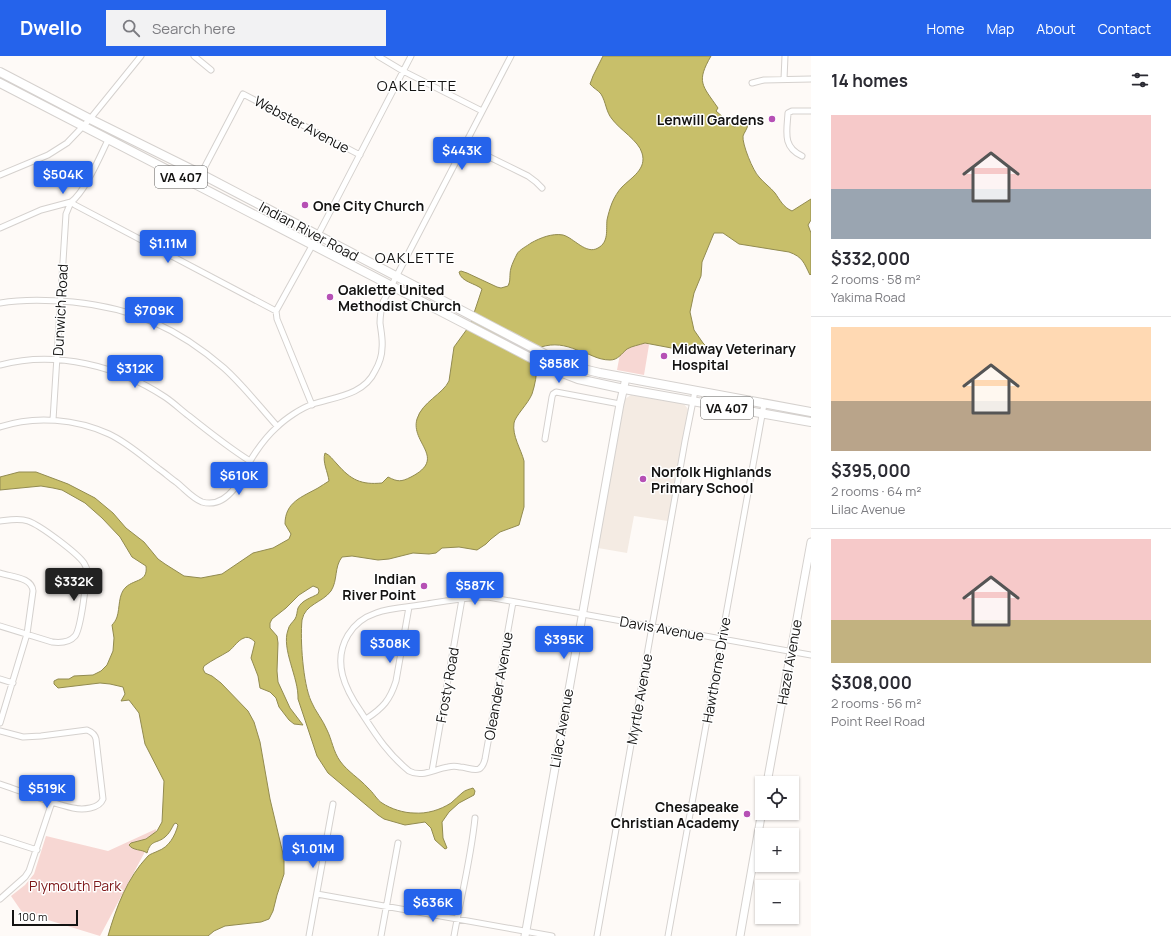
<!DOCTYPE html>
<meta charset="utf-8">
<style>
body{margin:0;font-family:Manrope,sans-serif;background:#f2f2f3;color:#2b2b33;height:100vh;display:flex;flex-direction:column;font-size:15px;white-space:nowrap}
*{box-sizing:border-box;margin:0}
p{font-size:13px;color:#7c7c81}
.icon{flex:none;width:22px;height:22px;fill:none;stroke:currentColor;stroke-width:2;stroke-linecap:round;stroke-linejoin:round}
.map{position:relative;flex:1;overflow:hidden}
.drawer{display:flex;flex-direction:column;background:#fff;width:360px}
.drawer>*{flex:none}
.controls{position:absolute;left:755px;top:720px;display:grid;gap:8px}
.controls a{display:grid;place-items:center;width:44px;height:44px;border-radius:0px;background:#fff;box-shadow:0 1px 3px #0004;font-size:20px}
.scale{position:absolute;left:12px;bottom:10px;width:66px;box-sizing:border-box;padding-left:4px;border:2px solid #141312;border-top:0;font-size:11px;line-height:14px;white-space:nowrap;color:#141312;-webkit-text-stroke:3px #fff;paint-order:stroke}
.price{position:absolute;translate:-50% -34px;padding:0 9px;border-radius:4px;background:#2563eb;color:#fff;font-size:13px;line-height:26px;filter:drop-shadow(0 1px 2px #0008)}
.price::after{content:'';position:absolute;left:50%;top:24px;width:12px;height:9px;margin-left:-6px;background:inherit;clip-path:polygon(0 0,100% 0,50% 100%)}
.price.selected{background:#222;color:#fff}
ul{padding:0;list-style:none}
li{display:grid;align-content:center;gap:8px;height:212px;padding:0 20px}
li+li{border-top:1px solid #e1e1e2}
li span{display:grid;place-items:center;height:124px;border-radius:0px;color:#555}
li>.icon{margin-inline-start:auto}
span .icon{width:72px;height:72px;fill:#fffc;stroke-width:1}
li b{font-size:17px}
h2{display:flex;justify-content:space-between;align-items:center;height:48px;padding:0 20px;font-size:17px}
header{display:flex;align-items:center;gap:24px;box-sizing:border-box;height:56px;padding:0 20px;background:#2563eb;color:#fff}
header strong{font-size:19px}
nav{display:flex;gap:22px;margin-inline-start:auto;font-size:14px}
.search{width:280px;height:36px;background:#f2f2f3;display:flex;align-items:center;gap:10px;box-sizing:border-box;padding:0 14px;border-radius:0px;color:#7c7c81;font-size:15px}
main{display:flex;flex:1;min-height:0}
.map>svg:first-child{display:block}
</style>
<header>
<strong>Dwello</strong>
<div class="search"><svg class="icon" aria-label="search" viewBox="0 0 24 24"><circle cx="10" cy="10" r="6"/><path d="M15 15l6 6"/></svg>Search here</div>
<nav><a>Home</a><a>Map</a><a>About</a><a>Contact</a></nav>
</header>
<main>
<div class="map">
<svg width="811" height="880" viewBox="0 0 811 880">
<rect width="100%" height="100%" fill="#fefaf7"/>
<path fill="#f4ebe3" d="M 631,339 L 684,348 L 688,353 L 668,465 L 634,460 L 627,497 L 598,492 L 625,343 Z"/>
<path fill="#f7d7d3" d="M 637,274 L 649,289 L 644,319 L 617,314 L 623,282 L 640,281 L 647,289 Z
M 156,773 L 156,775 L 100,880 L 22,856 L 11,840 L 25,829 L 34,818 L 46,780 L 108,795 Z"/>
<path fill="#c8bf6a" stroke="#928b50" d="M 603,0 L 711,0 C 696,26 702,29 718,52 L 716,55 L 733,70 L 735,71 L 740,65 L 748,69 C 747,73 744,77 743,80 C 742,88 753,115 759,121 C 764,127 770,131 775,137 C 780,144 783,151 792,155 L 811,143 L 811,164 L 808,169 L 811,177 L 811,218 L 810,219 C 804,207 803,201 789,196 L 739,188 L 723,177 L 714,177 L 702,206 L 701,220 L 694,237 L 690,256 L 694,274 L 703,287 L 707,291 L 708,295 L 706,296 L 698,297 L 645,287 C 639,289 632,290 627,293 C 621,298 618,304 610,304 C 597,304 589,297 577,294 C 565,289 554,287 541,291 C 540,293 538,296 537,299 C 536,302 537,305 537,308 C 537,318 535,329 532,338 C 528,348 515,360 514,367 C 512,380 521,393 524,405 L 524,451 L 519,469 L 500,476 L 491,483 L 486,488 L 477,494 L 459,491 L 442,492 L 436,497 L 429,498 L 413,497 L 389,503 L 378,504 L 352,500 L 342,501 C 334,511 338,524 331,535 C 322,547 305,548 302,564 C 300,584 303,627 311,645 C 315,655 323,664 327,674 C 332,684 333,695 340,705 C 348,716 359,722 368,732 C 373,736 377,744 382,747 C 391,753 404,757 414,757 C 427,758 440,754 451,747 C 455,744 458,740 462,737 C 465,734 470,733 473,732 L 475,735 L 474,739 L 459,747 L 449,756 L 442,766 L 443,782 L 447,792 L 445,793 L 435,784 L 431,772 L 425,766 L 405,769 L 384,763 L 378,759 L 328,717 L 317,700 L 298,643 C 299,622 281,593 288,574 C 289,569 292,567 295,563 C 297,560 297,555 298,552 C 302,544 311,542 318,538 L 319,535 L 318,532 L 313,530 L 299,539 L 286,552 L 272,563 L 270,567 L 270,572 L 277,580 L 278,587 L 277,615 L 278,626 L 290,652 L 303,669 L 294,668 L 289,664 L 279,651 L 276,642 L 270,636 L 260,632 L 258,620 L 251,602 L 255,586 C 252,583 248,580 244,582 C 238,584 234,591 229,595 C 221,600 212,604 204,610 L 203,613 L 205,617 L 212,620 L 221,627 L 248,655 L 254,666 L 260,686 L 270,743 L 284,802 L 284,818 L 277,839 L 273,855 L 269,863 L 261,866 L 225,870 L 214,875 L 208,880 L 108,880 C 116,852 127,822 148,800 C 150,798 154,797 158,795 C 169,791 175,780 178,769 L 176,767 L 174,768 C 172,772 169,778 165,781 C 157,788 151,783 147,797 C 142,793 133,795 129,789 L 131,787 L 146,783 L 157,775 L 162,766 L 164,725 L 145,688 L 139,657 L 129,644 L 121,645 L 125,638 L 123,631 L 110,628 L 100,627 L 58,632 L 54,628 L 54,625 L 58,623 L 69,623 L 74,620 L 93,619 L 101,615 L 107,609 L 113,595 L 114,582 L 112,569 C 114,567 116,564 117,561 C 120,552 118,538 126,531 C 135,523 148,526 146,510 L 132,501 L 120,481 L 102,462 L 85,447 L 62,434 L 53,432 L 41,430 L 0,434 L 0,421 L 19,416 L 36,416 L 68,428 L 95,442 L 113,457 L 126,472 L 144,486 L 158,503 L 165,508 L 184,520 L 201,522 L 222,518 L 253,497 L 273,492 L 289,483 L 291,478 L 285,468 C 285,446 302,441 318,432 C 322,430 325,427 329,425 C 328,416 322,406 325,397 C 330,399 333,404 337,408 C 351,424 361,429 382,427 L 388,421 C 398,426 401,426 411,421 C 448,402 410,387 417,363 C 422,346 443,338 449,325 L 454,291 L 470,269 L 482,233 C 475,227 461,226 459,216 L 461,215 L 467,217 L 497,231 L 501,232 L 508,230 C 511,225 509,219 511,212 C 512,208 515,202 517,198 C 519,194 527,190 531,187 C 540,182 552,177 563,179 C 574,182 586,199 598,192 C 609,186 606,174 607,164 C 608,159 610,152 612,147 C 614,142 618,135 622,131 C 632,121 647,113 642,97 C 639,85 619,73 612,63 C 606,56 606,46 601,38 C 598,34 593,32 590,28 L 593,20 Z"/>
<g fill="none" stroke-linecap="round" stroke-linejoin="round">
<defs>
<path id="street" d="M 194,0 L 211,14
M 378,0 L 403,15 L 482,55
M 784,23 L 785,0
M 752,27 L 764,24 L 811,23
M 465,89 L 528,120 L 536,126 L 542,132
M 802,100 C 782,91 787,75 788,57 L 792,55 L 811,55
M 201,118 L 243,38 L 360,99
M 0,119 L 48,99 L 67,87 L 90,63 L 141,0
M 0,172 L 41,154 L 71,146 C 85,136 100,100 108,84
M 0,247 C 24,243 49,244 73,246 C 133,252 178,272 224,312 C 243,329 260,351 277,370
M 0,309 C 56,294 118,310 165,341 C 174,347 181,354 189,360 C 209,376 229,392 250,405
M 312,349 L 277,263 L 276,255 L 318,179 L 411,0
M 53,364 L 66,158 L 71,146 L 75,149 L 276,255
M 0,371 C 35,359 76,363 109,378 C 128,387 143,401 159,413 C 165,417 170,422 176,426 C 185,433 192,442 202,446 C 216,450 226,443 234,433 C 246,412 258,388 277,371 C 285,363 301,352 313,348 C 335,341 364,339 375,315 C 379,308 382,300 382,292 C 383,284 381,275 380,267 C 380,260 381,254 383,246 L 511,0
M 545,383 L 552,341 L 553,338 L 556,336 L 620,348
M 0,465 C 9,464 19,462 28,465 C 40,469 77,497 84,507 C 86,510 87,512 87,516 C 86,527 81,573 75,580 C 69,587 60,587 52,586 L 0,570
M 0,517 C 11,521 32,521 33,535 L 27,578 L 0,667
M 513,546 L 485,703 C 484,707 483,711 479,713 C 473,715 466,711 460,711 C 456,710 452,710 448,711 C 434,713 422,722 409,715 C 387,697 376,679 361,656 C 345,633 332,606 348,579 C 354,569 364,561 376,557 C 391,551 411,551 427,548 C 447,545 468,541 488,541 L 811,599
M 0,623 L 13,627
M 366,663 C 383,652 390,644 396,625 L 409,551
M 0,675 L 23,681 L 41,680 L 87,674 C 92,676 95,678 96,683 L 103,743 C 99,753 83,754 73,752 C 49,747 24,736 0,728
M 432,715 L 462,543
M 0,782 L 37,794
M 317,838 L 552,880
M 0,843 L 25,821 L 29,815 L 52,746
M 309,880 L 333,748
M 381,880 L 398,787
M 454,880 C 461,841 471,802 475,762
M 597,880 L 685,385 L 695,335
M 668,880 L 764,348"/>
<path id="secondary" d="M 767,727 L 811,486
M 525,880 L 620,348 L 626,322
M 740,880 L 762,755"/>
<path id="primary" d="M 0,16 L 90,63 L 201,118 L 560,306 L 575,311 L 600,317 L 811,356
M 0,27 L 552,313 L 578,323 L 624,333 L 811,366"/>
</defs>
<use href="#street" stroke="#d5d1ce" stroke-width="7"/>
<use href="#secondary" stroke="#d5d1ce" stroke-width="9"/>
<use href="#primary" stroke="#d5d1ce" stroke-width="10"/>
<use href="#street" stroke="#fff" stroke-width="5"/>
<use href="#secondary" stroke="#fff" stroke-width="7"/>
<use href="#primary" stroke="#fff" stroke-width="8"/>
</g>
<g fill="#b650b5" stroke="#fff" stroke-width="1.5">
<circle cx="772" cy="63" r="4"/>
<circle cx="305" cy="149" r="4"/>
<circle cx="330" cy="241" r="4"/>
<circle cx="664" cy="300" r="4"/>
<circle cx="643" cy="423" r="4"/>
<circle cx="424" cy="530" r="4"/>
<circle cx="747" cy="758" r="4"/>
</g>
<g text-anchor="middle" dominant-baseline="central" stroke-width="3" stroke-linejoin="round" paint-order="stroke">
<g fill="#fff" stroke="#5a5a59" stroke-width="1">
<rect x="155" y="110" width="52" height="22" rx="3"/>
<rect x="701" y="341" width="52" height="22" rx="3"/>
</g>
<g font-size="13" font-weight="bold" fill="#141312">
<text x="181" y="121">VA 407</text>
<text x="727" y="352">VA 407</text>
</g>
<g font-size="14" font-weight="bold" fill="#141312" stroke="#fff" text-anchor="start">
<text x="764" y="63" text-anchor="end">Lenwill Gardens</text>
<text x="313" y="149">One City Church</text>
<text x="338" y="233">Oaklette United<tspan x="338" dy="16">Methodist Church</tspan></text>
<text x="672" y="292">Midway Veterinary<tspan x="672" dy="16">Hospital</tspan></text>
<text x="651" y="415">Norfolk Highlands<tspan x="651" dy="16">Primary School</tspan></text>
<text x="416" y="522" text-anchor="end">Indian<tspan x="416" dy="16">River Point</tspan></text>
<text x="739" y="750" text-anchor="end">Chesapeake<tspan x="739" dy="16">Christian Academy</tspan></text>
</g>
<g font-size="14" fill="#141312" stroke="#fff">
<text transform="translate(302 68) rotate(28)">Webster Avenue</text>
<text transform="translate(309 175) rotate(28)">Indian River Road</text>
<text transform="translate(60 254) rotate(-87)">Dunwich Road</text>
<text transform="translate(662 572) rotate(10)">Davis Avenue</text>
<text transform="translate(789 606) rotate(-80)">Hazel Avenue</text>
<text transform="translate(716 614) rotate(-80)">Hawthorne Drive</text>
<text transform="translate(447 629) rotate(-80)">Frosty Road</text>
<text transform="translate(498 630) rotate(-80)">Oleander Avenue</text>
<text transform="translate(639 643) rotate(-80)">Myrtle Avenue</text>
<text transform="translate(561 672) rotate(-80)">Lilac Avenue</text>
</g>
<g font-size="14" fill="#7d1719" stroke="#fff">
<text x="75" y="829">Plymouth Park</text>
</g>
<g font-size="15" letter-spacing="1" fill="#141312" stroke="#fff">
<text x="417" y="29">OAKLETTE</text>
<text x="415" y="201">OAKLETTE</text>
</g>
</g>
</svg>
<div class="controls">
<a><svg class="icon" aria-label="locate" viewBox="0 0 24 24"><circle cx="12" cy="12" r="6"/><path d="M12 2v4M12 18v4M2 12h4M18 12h4"/></svg></a>
<a>+</a>
<a>−</a>
</div>
<div class="scale">100 m</div>
<b class="price" style="left:462px;top:115px">$443K</b>
<b class="price" style="left:63px;top:139px">$504K</b>
<b class="price" style="left:168px;top:208px">$1.11M</b>
<b class="price" style="left:154px;top:275px">$709K</b>
<b class="price" style="left:559px;top:328px">$858K</b>
<b class="price" style="left:135px;top:333px">$312K</b>
<b class="price" style="left:239px;top:440px">$610K</b>
<b class="price selected" style="left:74px;top:546px">$332K</b>
<b class="price" style="left:475px;top:550px">$587K</b>
<b class="price" style="left:564px;top:604px">$395K</b>
<b class="price" style="left:390px;top:608px">$308K</b>
<b class="price" style="left:47px;top:753px">$519K</b>
<b class="price" style="left:313px;top:813px">$1.01M</b>
<b class="price" style="left:433px;top:867px">$636K</b>
</div>
<section class="drawer">
<h2>14 homes<svg class="icon" aria-label="filters" viewBox="0 0 24 24"><path d="M4 7h16M4 17h16"/><circle cx="9" cy="7" r="2"/><circle cx="15" cy="17" r="2"/></svg></h2>
<ul>
<li><span style="background:linear-gradient(#f6c9c9 60%,#9aa5b1 0)"><svg class="icon" aria-label="home" viewBox="0 0 24 24"><path d="M3 11l9-7 9 7M6 9v11h12V9"/></svg></span><div><b>$332,000</b><p>2 rooms · 58 m²</p><p>Yakima Road</p></div></li>
<li><span style="background:linear-gradient(#ffd9b3 60%,#b9a48a 0)"><svg class="icon" aria-label="home" viewBox="0 0 24 24"><path d="M3 11l9-7 9 7M6 9v11h12V9"/></svg></span><div><b>$395,000</b><p>2 rooms · 64 m²</p><p>Lilac Avenue</p></div></li>
<li><span style="background:linear-gradient(#f6c9c9 65%,#c2b280 0)"><svg class="icon" aria-label="home" viewBox="0 0 24 24"><path d="M3 11l9-7 9 7M6 9v11h12V9"/></svg></span><div><b>$308,000</b><p>2 rooms · 56 m²</p><p>Point Reel Road</p></div></li>
</ul>
</section>
</main>
